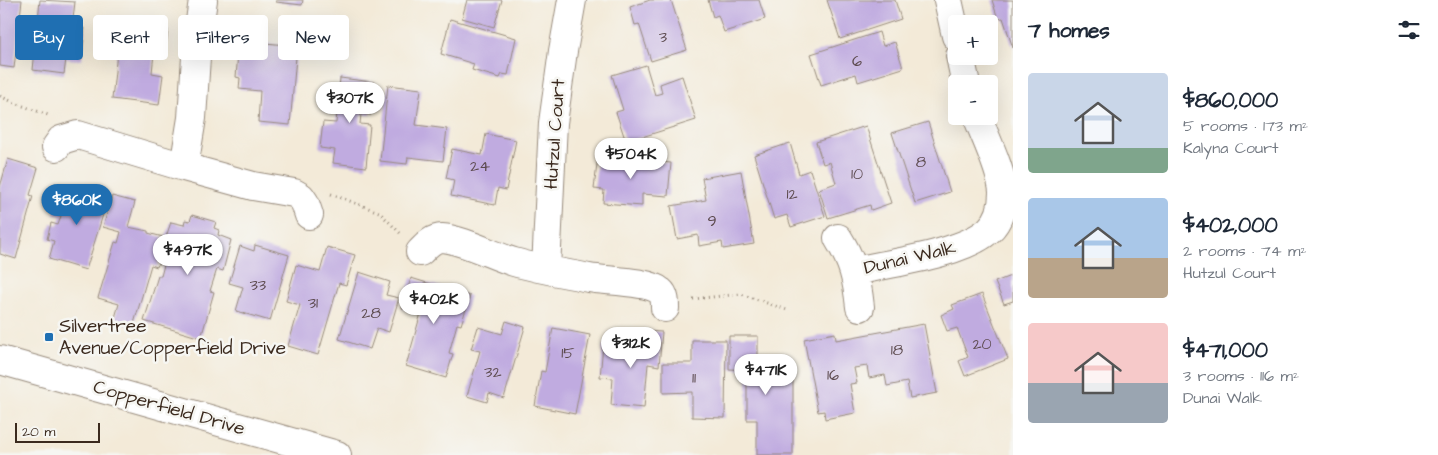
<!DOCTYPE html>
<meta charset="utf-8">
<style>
body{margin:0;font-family:"Architects Daughter",sans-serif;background:#f6f6f7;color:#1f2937;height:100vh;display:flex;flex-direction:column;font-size:19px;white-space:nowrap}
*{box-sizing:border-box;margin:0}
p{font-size:16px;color:#747a83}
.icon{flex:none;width:28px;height:28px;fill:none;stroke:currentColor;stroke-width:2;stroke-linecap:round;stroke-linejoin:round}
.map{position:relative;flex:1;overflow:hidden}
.drawer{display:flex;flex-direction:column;background:#fff;width:425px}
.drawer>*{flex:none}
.banner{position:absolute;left:15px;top:15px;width:475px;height:45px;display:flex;gap:10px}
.controls{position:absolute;left:948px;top:15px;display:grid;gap:10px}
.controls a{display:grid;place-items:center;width:50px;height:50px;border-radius:5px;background:#fff;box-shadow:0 5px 20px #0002;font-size:25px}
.scale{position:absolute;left:15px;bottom:12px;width:85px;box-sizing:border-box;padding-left:5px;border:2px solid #3b2a1e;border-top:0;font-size:14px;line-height:18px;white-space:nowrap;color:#3b2a1e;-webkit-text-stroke:4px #f6f6f2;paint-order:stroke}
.price{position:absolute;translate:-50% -42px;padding:0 11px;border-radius:18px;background:#fff;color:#222;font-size:16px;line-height:32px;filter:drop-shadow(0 1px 2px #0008)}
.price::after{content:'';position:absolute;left:50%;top:30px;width:15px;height:11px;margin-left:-8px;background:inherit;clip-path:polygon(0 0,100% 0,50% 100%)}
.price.on{background:#1f6fb2;color:#fff}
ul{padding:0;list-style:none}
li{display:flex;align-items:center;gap:15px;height:125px;padding:0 15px}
li span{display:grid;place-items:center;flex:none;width:140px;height:100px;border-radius:5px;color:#555}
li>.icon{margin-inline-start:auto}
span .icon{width:60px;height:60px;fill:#fffc;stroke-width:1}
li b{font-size:21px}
h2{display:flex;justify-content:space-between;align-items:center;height:60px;padding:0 15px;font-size:21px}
.tag{padding:0 18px;border-radius:5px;background:#fff;box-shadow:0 5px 20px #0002;font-size:18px;line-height:45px}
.tag.on{background:#1f6fb2;color:#fff}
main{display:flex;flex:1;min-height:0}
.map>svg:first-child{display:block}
</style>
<main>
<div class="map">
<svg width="1013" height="455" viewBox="0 0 1013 455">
<rect width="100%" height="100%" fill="#f6f6f2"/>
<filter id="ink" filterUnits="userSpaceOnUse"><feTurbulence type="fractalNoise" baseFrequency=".02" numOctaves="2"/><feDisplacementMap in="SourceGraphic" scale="10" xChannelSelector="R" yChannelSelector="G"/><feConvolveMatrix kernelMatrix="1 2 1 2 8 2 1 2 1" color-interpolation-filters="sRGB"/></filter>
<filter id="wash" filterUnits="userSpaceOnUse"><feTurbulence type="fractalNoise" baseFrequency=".0096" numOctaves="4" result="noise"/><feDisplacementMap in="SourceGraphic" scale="20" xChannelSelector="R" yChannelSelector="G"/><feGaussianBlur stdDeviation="1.12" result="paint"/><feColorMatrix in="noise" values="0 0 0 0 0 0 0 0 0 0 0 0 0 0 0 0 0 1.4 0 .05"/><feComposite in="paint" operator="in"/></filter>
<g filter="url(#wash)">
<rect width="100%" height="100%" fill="#f3ead8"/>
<g id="blocks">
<path fill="#c0abe0" d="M 0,0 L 22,0 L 14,68 L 0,66 Z
M 40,0 L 75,2 L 72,27 L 85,28 L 82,60 L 66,59 L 64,74 L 33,70 Z
M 276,0 L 303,0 L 302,5 L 276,2 Z
M 467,0 L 502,0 L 494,27 L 462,18 Z
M 650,0 L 671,0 L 687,50 L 651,61 L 639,24 L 635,25 L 630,7 Z
M 708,0 L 759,0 L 765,19 L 724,32 L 718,15 L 713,17 Z
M 827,0 L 895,0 L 901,19 L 840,39 Z
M 992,0 L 1013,0 L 1013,48 L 1003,18 L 998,19 Z
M 450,19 L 516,38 L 508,75 L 502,74 L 500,78 L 472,70 L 474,64 L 441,54 Z
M 120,25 L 168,30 L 165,54 L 154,53 L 152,73 L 163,75 L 159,105 L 112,99 Z
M 879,32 L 883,46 L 895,42 L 903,68 L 858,82 L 856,74 L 821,85 L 811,54 Z
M 244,41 L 297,46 L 290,125 L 258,122 L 260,91 L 239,89 L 240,78 L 236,77 L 238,53 L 242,54 Z
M 646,65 L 655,95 L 662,93 L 660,84 L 682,76 L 696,120 L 626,142 L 616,112 L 623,110 L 612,75 Z
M 340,78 L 374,82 L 371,115 L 361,114 L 360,124 L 370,125 L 366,167 L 333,163 L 335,150 L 320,148 L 323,122 L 336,123 Z
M 388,85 L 421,89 L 416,125 L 447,129 L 443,161 L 408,157 L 407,164 L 380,161 Z
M 928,122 L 950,192 L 915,203 L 892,133 Z
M 866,126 L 891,203 L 871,210 L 870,205 L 828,218 L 819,189 L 836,183 L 830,162 L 823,164 L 816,142 Z
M 486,134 L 516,140 L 506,190 L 498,188 L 495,205 L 451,196 L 454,180 L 446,178 L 452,149 L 482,155 Z
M 790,143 L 799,174 L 810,170 L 825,216 L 791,227 L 787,215 L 774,219 L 754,155 Z
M 598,156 L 671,163 L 668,196 L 642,194 L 642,206 L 603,203 L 604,190 L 594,189 Z
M 8,159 L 38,168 L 30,195 L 33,196 L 16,259 L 0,254 L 0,187 Z
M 741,171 L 754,244 L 723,249 L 722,242 L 699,246 L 698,235 L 677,239 L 671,206 L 706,200 L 702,178 Z
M 78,186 L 109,195 L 86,270 L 49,259 L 54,241 L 47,239 L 51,223 L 58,225 L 61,216 L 54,214 L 61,190 L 75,195 Z
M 112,196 L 135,202 L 128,227 L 148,231 L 148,233 L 163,237 L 158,254 L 161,255 L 157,267 L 151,265 L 133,327 L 114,321 L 119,304 L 98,298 L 115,242 L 118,243 L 121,232 L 103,227 Z
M 192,215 L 216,222 L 214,228 L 219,230 L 218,235 L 231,240 L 223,271 L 217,269 L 210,291 L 214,292 L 201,338 L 144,321 L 158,276 L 161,276 L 167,254 L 161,252 L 171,222 L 184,225 L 185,220 L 190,221 Z
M 255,245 L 289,255 L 270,321 L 236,311 L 243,287 L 229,283 L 240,246 L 254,251 Z
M 327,247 L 355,255 L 346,285 L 339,283 L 318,355 L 288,346 L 300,305 L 286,301 L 296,265 L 320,272 Z
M 359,272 L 390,282 L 386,295 L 399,298 L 389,332 L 377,328 L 370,349 L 339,339 Z
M 1013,275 L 1013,301 L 1004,304 L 995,282 Z
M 411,278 L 470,296 L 461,325 L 457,324 L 449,353 L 453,354 L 446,378 L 406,366 L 421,313 L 402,308 Z
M 982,294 L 1008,359 L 965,376 L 959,361 L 968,357 L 957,328 L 947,331 L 941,315 L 954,309 L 952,305 Z
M 506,321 L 525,327 L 504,398 L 489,393 L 487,402 L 467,396 L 480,351 L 471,349 L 478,327 L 502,334 Z
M 924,324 L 937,393 L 910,398 L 907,382 L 887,386 L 885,375 L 869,378 L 867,366 L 854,368 L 857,383 L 850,384 L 855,413 L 825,419 L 824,411 L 818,412 L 804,339 L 835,333 L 836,340 Z
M 553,328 L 590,335 L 575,414 L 535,406 L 541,371 L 545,372 Z
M 645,331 L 662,332 L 659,366 L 648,364 L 644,408 L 611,405 L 613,378 L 600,377 L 603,345 L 621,347 L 621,341 L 644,343 Z
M 729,336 L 758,336 L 758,364 L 793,363 L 793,455 L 757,455 L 757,420 L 747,420 L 747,370 L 729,369 Z
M 692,340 L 726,340 L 725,418 L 692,417 L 692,392 L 663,393 L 663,363 L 692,363 Z"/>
</g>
</g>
<g filter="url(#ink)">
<use href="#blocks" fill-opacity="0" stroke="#978a7b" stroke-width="1"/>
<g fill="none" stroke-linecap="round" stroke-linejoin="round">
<defs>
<path id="minor" d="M 948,0 L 956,36
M 960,56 L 966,84
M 56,147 L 61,140 L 78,135 L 184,167 L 253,186 L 294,193 L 301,197 L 305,203 L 309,215
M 184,167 L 192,118 L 197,42 L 203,0
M 838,238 C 853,262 857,279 860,307
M 420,252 C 426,246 433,238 442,238 C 461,239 494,256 514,262 C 539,269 564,273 589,278 C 605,281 649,281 660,291 C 665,295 665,302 665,308
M 546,269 L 553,123 L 563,51 L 572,0
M 855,271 C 890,263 963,254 989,230 C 999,221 1003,206 1003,192 C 1002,171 985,137 977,116"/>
<path id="tertiary" d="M 0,360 L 337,455"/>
</defs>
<use href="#minor" stroke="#978a7b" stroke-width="30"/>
<use href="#tertiary" stroke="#978a7b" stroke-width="30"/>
<path stroke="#978a7b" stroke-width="3" stroke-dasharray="1 4" stroke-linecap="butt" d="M 0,96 L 15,103 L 48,115
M 331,194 L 379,212 L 400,233
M 693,299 L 741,294 L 787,310"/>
<use href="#minor" stroke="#fff" stroke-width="28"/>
<use href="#tertiary" stroke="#fff" stroke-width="28"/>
</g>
</g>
<rect fill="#1f6fb2" stroke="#f6f6f2" stroke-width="2" x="44" y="332" width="10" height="10" rx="2.5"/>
<g text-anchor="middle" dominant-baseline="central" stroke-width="5" stroke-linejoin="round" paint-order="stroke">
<g font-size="16" fill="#5c4a4e">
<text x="663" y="37">3</text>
<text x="857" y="61">6</text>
<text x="921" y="162">8</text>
<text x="480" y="166">24</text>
<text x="857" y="174">10</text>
<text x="792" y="194">12</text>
<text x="712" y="221">9</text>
<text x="258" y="285">33</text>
<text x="313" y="303">31</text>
<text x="371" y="313">28</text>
<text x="982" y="344">20</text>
<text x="897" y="350">18</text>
<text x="568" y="353">15</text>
<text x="493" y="372">32</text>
<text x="833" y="375">16</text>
<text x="694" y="378">11</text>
</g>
<g font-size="19" fill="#3b2a1e" stroke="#f6f6f2">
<text transform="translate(555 134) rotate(-86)">Hutzul Court</text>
<text transform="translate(910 258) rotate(-13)">Dunai Walk</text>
<text transform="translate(169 408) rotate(16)">Copperfield Drive</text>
</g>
<g font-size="19" fill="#3b2a1e" stroke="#f6f6f2" text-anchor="start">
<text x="59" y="326">Silvertree<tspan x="59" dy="22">Avenue/Copperfield Drive</tspan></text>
</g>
</g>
</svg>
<div class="controls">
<a>+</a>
<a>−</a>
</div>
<div class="scale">20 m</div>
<b class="price" style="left:350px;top:124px">$307K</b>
<b class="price" style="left:631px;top:180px">$504K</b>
<b class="price on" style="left:77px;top:226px">$860K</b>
<b class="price" style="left:188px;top:276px">$497K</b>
<b class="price" style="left:434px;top:325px">$402K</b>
<b class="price" style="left:631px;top:369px">$312K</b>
<b class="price" style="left:766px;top:396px">$471K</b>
<div class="banner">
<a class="tag on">Buy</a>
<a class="tag">Rent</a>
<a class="tag">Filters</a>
<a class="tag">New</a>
</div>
</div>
<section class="drawer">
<h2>7 homes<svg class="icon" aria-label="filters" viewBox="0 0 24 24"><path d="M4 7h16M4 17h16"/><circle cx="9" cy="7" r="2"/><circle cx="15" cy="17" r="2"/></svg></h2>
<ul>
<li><span style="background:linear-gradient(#c9d6e8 75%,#7fa58c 0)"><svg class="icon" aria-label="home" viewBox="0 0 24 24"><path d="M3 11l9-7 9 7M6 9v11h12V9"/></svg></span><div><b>$860,000</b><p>5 rooms · 173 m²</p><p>Kalyna Court</p></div></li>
<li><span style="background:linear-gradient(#a9c7e8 60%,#b9a48a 0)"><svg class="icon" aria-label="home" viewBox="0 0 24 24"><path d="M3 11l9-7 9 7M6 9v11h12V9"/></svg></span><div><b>$402,000</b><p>2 rooms · 74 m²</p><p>Hutzul Court</p></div></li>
<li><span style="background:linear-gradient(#f6c9c9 60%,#9aa5b1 0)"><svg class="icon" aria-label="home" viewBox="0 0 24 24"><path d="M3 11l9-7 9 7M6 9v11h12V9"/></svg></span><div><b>$471,000</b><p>3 rooms · 116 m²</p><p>Dunai Walk</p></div></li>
</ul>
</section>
</main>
